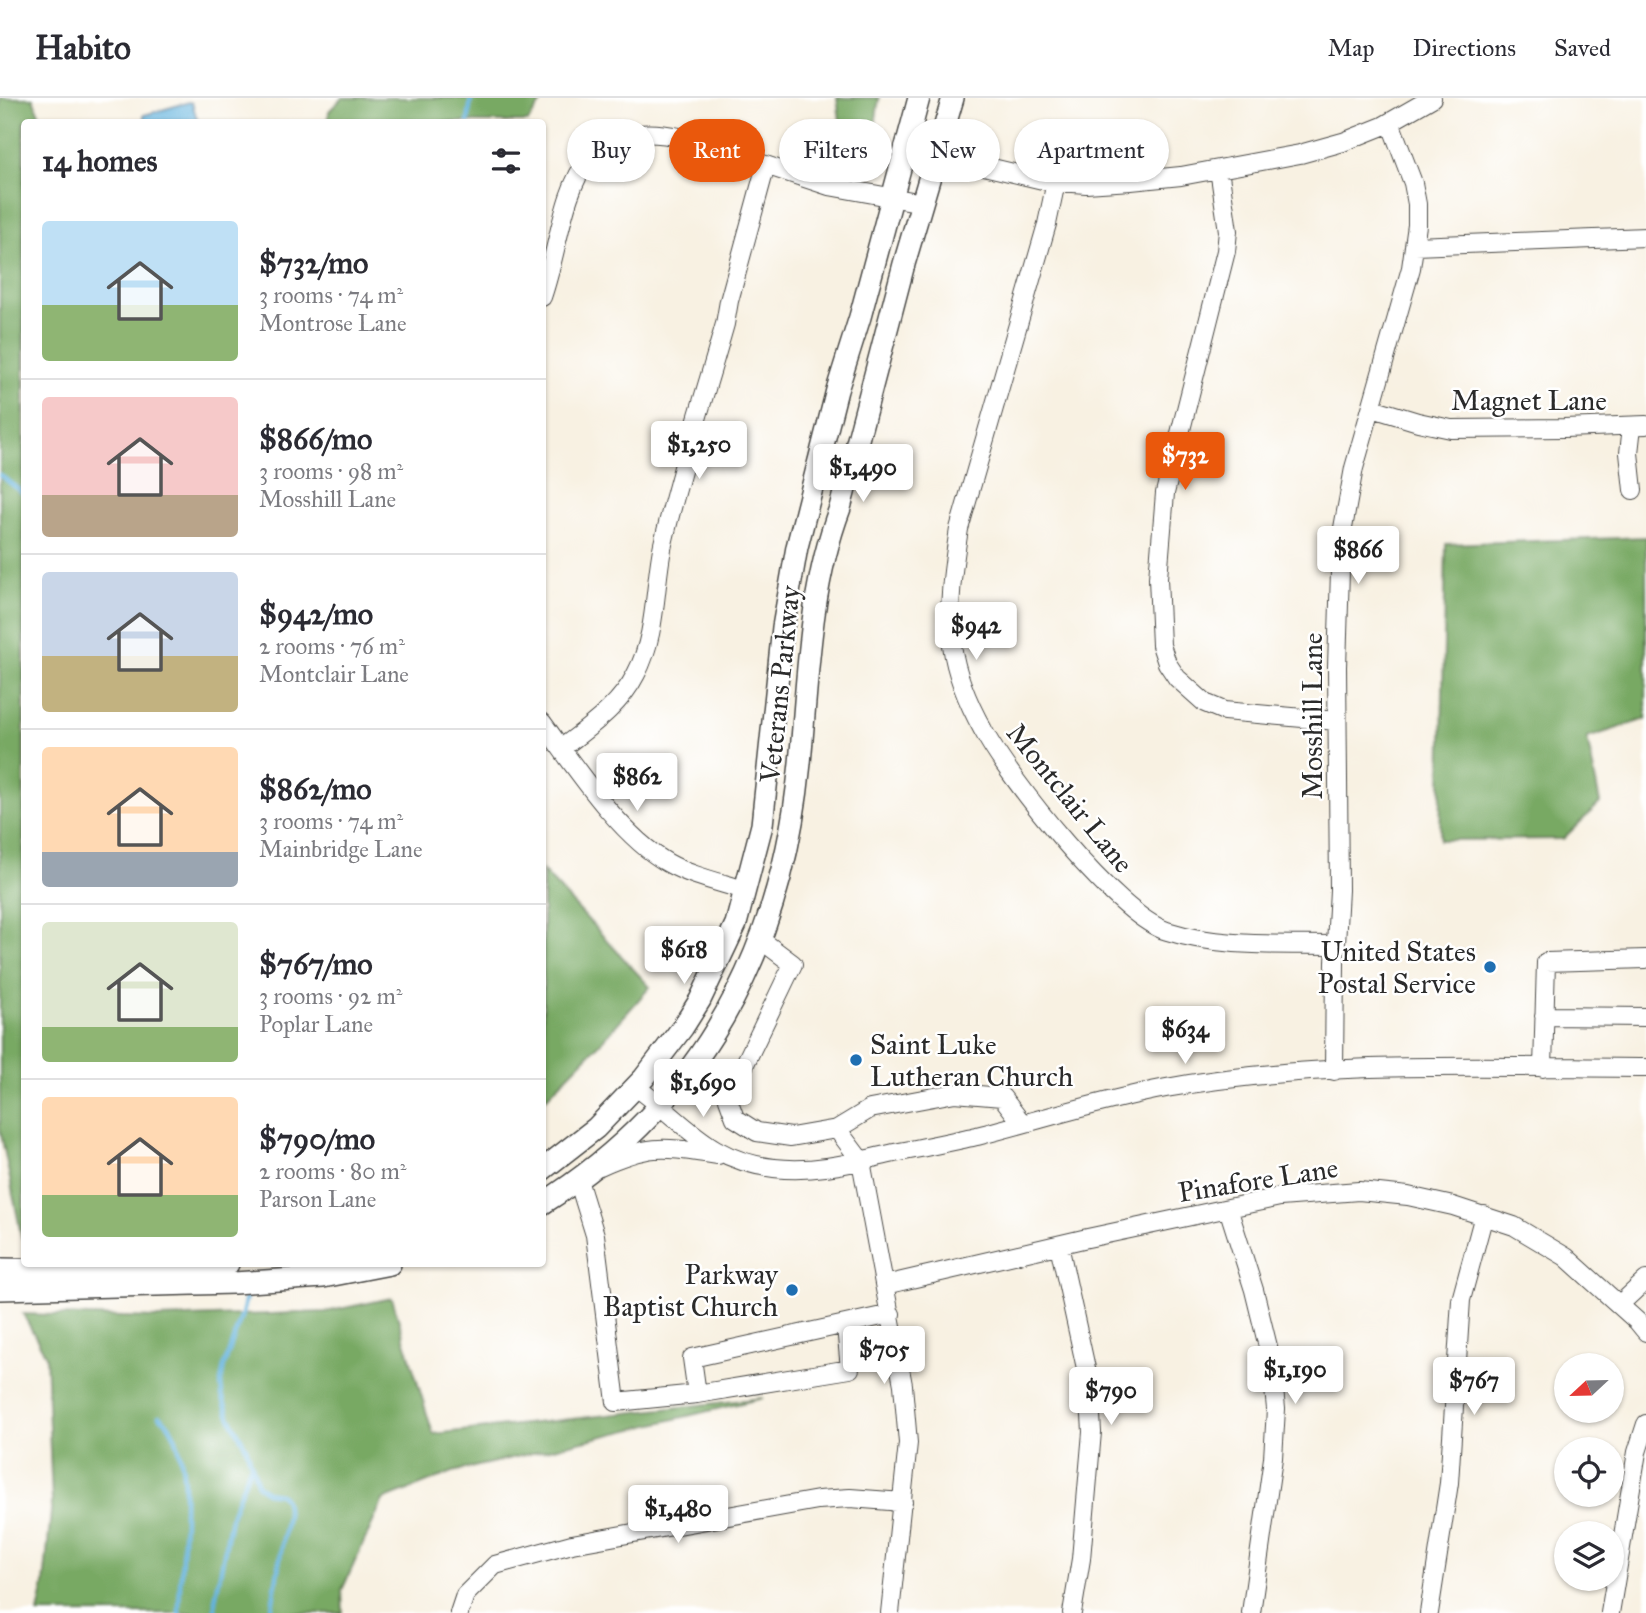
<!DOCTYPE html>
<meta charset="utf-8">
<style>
body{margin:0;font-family:"IM FELL Great Primer",serif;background:#f2f2f3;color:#2b2b33;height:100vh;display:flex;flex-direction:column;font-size:26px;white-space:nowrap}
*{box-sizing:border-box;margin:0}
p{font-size:23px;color:#7c7c81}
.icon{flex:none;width:38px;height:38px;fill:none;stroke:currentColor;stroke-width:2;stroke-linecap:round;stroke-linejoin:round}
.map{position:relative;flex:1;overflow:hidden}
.side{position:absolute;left:21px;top:21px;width:525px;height:1148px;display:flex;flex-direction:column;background:#fff;border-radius:7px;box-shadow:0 2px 5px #0004}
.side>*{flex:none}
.top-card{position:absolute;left:567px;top:21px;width:665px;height:63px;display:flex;gap:14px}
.needle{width:46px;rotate:248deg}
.tools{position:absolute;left:1554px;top:1255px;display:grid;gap:14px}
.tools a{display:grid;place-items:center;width:70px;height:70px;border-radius:50%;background:#fff;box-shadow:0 2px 5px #0004;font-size:35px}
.price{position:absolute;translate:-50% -60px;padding:0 16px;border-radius:7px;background:#fff;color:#222;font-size:23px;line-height:46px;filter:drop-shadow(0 2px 4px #0008)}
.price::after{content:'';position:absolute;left:50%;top:42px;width:21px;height:16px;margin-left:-10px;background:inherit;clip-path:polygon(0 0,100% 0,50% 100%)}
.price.current{background:#ea580c;color:#fff}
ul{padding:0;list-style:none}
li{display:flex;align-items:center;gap:21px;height:175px;padding:0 21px}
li+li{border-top:2px solid #e1e1e2}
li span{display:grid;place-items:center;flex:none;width:196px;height:140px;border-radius:7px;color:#555}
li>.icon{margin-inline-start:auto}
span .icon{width:84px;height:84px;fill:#fffc;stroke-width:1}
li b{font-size:30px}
h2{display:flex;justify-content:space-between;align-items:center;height:84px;padding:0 21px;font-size:30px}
.chip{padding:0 24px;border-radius:32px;background:#fff;box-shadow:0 2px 5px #0004;font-size:24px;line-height:63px}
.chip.current{background:#ea580c;color:#fff}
header{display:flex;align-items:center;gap:42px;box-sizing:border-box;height:98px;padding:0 35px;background:#fff;border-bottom:2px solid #e1e1e2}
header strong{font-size:33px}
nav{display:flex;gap:38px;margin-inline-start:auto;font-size:24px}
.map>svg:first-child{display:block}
</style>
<header>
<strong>Habito</strong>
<nav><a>Map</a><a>Directions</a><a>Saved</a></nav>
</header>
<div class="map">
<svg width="1646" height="1515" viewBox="0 0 1646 1515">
<rect width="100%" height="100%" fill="#fff"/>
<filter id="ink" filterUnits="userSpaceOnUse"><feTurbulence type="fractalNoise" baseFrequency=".0143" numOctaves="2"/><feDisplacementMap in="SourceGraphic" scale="14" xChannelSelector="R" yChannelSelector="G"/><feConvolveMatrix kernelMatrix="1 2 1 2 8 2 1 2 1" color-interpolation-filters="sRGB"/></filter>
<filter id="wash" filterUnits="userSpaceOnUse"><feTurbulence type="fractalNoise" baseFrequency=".00686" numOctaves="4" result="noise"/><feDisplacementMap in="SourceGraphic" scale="28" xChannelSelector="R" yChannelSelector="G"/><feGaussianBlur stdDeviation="1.57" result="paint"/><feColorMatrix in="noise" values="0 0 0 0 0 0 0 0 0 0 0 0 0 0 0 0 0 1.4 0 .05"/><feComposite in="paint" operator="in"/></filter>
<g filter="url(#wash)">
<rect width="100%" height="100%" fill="#f8f1e2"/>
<path fill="#78a964" stroke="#526a48" stroke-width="2" d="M 0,0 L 33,0 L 42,24 L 24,24 L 24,1141 L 22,1141 L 0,1031 Z
M 342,0 L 544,0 L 528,24 L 328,24 L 329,13 Z
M 837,0 L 879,0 L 873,42 L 843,45 Z
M 1646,439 L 1646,621 L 1587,640 L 1600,705 L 1563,741 L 1440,742 L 1446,446 Z
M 543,773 L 650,889 L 602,943 L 543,1003 Z
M 392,1200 L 433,1336 L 763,1300 L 453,1374 L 383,1402 L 342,1492 L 343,1515 L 38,1515 L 44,1486 L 52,1403 L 46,1258 L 23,1216 L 158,1220 L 325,1214 Z"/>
<path fill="#62b2dd" stroke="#466e84" stroke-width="2" d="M 189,4 L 192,5 L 198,24 L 144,24 L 144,17 Z"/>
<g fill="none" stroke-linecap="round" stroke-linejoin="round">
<path stroke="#62b2dd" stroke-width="4.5" d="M 468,24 L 471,0
M 0,377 L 24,396
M 246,1199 L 242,1216 L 224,1268 L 221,1284 L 222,1297 L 229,1318 L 246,1349 L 258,1387 L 266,1394 L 280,1396 L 285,1402 L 287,1417 L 271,1515
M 159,1318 C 201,1344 178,1471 179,1515
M 215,1515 L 215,1502 L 232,1415 L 251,1367"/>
</g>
</g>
<g filter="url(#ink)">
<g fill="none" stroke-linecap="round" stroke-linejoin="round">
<defs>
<path id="minor" d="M 904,49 L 1047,83 L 1086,86 L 1131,83 L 1181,78 L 1300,56 L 1343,44 L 1383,28 L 1432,0
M 1219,71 L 1228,133 L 1226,153 L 1165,395 L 1158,480 L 1161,547 L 1167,565 L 1177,580 L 1205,605 L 1224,613 L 1337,623
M 1056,84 L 1047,126 L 959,431 C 953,469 947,509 952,547 C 956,576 969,607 983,632 C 1008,680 1117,818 1167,833 C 1221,850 1280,846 1336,847
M 1415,148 L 1646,139
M 542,199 C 570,118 561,12 684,40 L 829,88 L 923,105
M 1372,310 L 1418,324 L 1451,331 L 1564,330 L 1646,327
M 1632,328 L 1629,355 L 1633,392
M 542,624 C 575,669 620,738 668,765 C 691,778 719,784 744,792
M 562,650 C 590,628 620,608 636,576 C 657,537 654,488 663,446 C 680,372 704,300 725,226 L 729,203 L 766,67
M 761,842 L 793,866 L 728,1001 L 735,1020 L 757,1034 L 791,1039 L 837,1031 L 870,1011 L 955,995 L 1002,999 L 1022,1025
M 1544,918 L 1646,919
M 1543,970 L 1546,864 L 1646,861
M 1334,973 L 1335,864 L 1339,792 L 1337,569 L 1341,441 L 1354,370 L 1411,170 L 1417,127 L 1417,106 L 1413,85 L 1390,24
M 636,989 C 686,1025 707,1062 774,1070 C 816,1075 854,1064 894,1055 C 922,1050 949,1044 977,1038 C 1040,1022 1102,1002 1166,990 C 1323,962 1487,969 1646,970
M 837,1031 L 861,1063 L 903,1287 L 908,1345 L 890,1515
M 600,1068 C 652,1045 663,1049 718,1057
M 578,1082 L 595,1137 L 616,1304 L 697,1296 L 692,1260 L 891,1216
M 1228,1110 L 1254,1192 L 1271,1261 L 1276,1311 L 1273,1360 L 1251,1515
M 1059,1147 L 1089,1284 L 1092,1334 L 1081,1461 L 1072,1515
M 885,1187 L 1083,1141 L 1280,1099 L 1359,1093 L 1408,1098 L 1453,1108 L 1514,1128 L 1566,1159 L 1637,1223 L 1646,1234
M 1619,1207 L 1646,1182
M 697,1296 L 850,1271 L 846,1228
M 459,1515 L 465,1497 L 495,1467 L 572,1446 L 818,1402 L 850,1400 L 903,1404
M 1429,1515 L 1449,1385 L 1461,1202 L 1484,1117
M 1610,1515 L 1637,1354 L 1646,1326"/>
<path id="major" d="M 542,1072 L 596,1030 L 644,980 L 683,929 L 700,902 L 736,826 L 762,727 L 783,529 L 797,449 L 837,292 L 860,219 L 919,0
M 542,1106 C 703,1004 782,852 800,665 C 808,579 809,492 840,410 L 904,166 L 953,0
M 0,1171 L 57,1172 L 228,1166
M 0,1191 L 234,1185 L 323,1179 L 390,1166"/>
</defs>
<use href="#minor" stroke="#4a4946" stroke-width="20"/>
<use href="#major" stroke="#4a4946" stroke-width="24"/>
<use href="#minor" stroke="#fff" stroke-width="18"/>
<use href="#major" stroke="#fff" stroke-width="21"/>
</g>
</g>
<g fill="#1f6fb2" stroke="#fff" stroke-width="2.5">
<circle cx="1490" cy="869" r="7"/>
<circle cx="856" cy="962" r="7"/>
<circle cx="792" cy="1192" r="7"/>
</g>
<g text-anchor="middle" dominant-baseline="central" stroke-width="5" stroke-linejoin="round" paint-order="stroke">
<g font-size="28" fill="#2b2b2b" stroke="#fff">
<text x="1529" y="302">Magnet Lane</text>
<text transform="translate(780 586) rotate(-84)">Veterans Parkway</text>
<text transform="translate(1312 618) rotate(-90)">Mosshill Lane</text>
<text transform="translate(1070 700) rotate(51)">Montclair Lane</text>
<text transform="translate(1258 1082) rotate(-9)">Pinafore Lane</text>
</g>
<g font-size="28" fill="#2b2b2b" stroke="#fff" text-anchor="end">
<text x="1476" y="853">United States<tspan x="1476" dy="32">Postal Service</tspan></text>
<text x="870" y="946" text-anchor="start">Saint Luke<tspan x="870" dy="32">Lutheran Church</tspan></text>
<text x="778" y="1176">Parkway<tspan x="778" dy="32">Baptist Church</tspan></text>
</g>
</g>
</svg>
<div class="tools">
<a><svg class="needle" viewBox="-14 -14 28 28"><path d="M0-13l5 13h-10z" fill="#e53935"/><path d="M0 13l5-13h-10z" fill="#7c7c81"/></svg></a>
<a><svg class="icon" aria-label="locate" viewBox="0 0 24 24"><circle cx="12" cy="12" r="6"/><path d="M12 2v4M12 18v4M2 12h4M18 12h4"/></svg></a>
<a><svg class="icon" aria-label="layers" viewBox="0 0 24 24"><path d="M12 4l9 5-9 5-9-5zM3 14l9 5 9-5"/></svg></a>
</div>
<b class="price" style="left:699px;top:383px">$1,250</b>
<b class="price current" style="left:1185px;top:394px">$732</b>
<b class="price" style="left:863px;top:406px">$1,490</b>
<b class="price" style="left:1358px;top:488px">$866</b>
<b class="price" style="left:976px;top:564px">$942</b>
<b class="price" style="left:637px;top:715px">$862</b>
<b class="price" style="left:684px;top:888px">$618</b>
<b class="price" style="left:1185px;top:968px">$634</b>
<b class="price" style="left:703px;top:1021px">$1,690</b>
<b class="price" style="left:884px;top:1288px">$705</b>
<b class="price" style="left:1295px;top:1308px">$1,190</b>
<b class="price" style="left:1474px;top:1319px">$767</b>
<b class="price" style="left:1111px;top:1329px">$790</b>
<b class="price" style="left:678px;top:1447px">$1,480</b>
<div class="top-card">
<a class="chip">Buy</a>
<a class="chip current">Rent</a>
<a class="chip">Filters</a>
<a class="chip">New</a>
<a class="chip">Apartment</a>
</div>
<section class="side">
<h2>14 homes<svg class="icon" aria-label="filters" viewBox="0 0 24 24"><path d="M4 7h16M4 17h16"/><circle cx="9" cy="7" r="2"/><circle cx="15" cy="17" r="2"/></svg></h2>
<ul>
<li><span style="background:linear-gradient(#bfe0f5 60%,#8fb573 0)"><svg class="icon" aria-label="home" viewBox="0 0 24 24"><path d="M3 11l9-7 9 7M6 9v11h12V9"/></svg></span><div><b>$732/mo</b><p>3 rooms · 74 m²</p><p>Montrose Lane</p></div></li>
<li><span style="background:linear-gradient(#f6c9c9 70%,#b9a48a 0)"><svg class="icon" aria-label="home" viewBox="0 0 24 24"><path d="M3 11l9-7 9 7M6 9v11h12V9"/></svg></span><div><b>$866/mo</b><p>3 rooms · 98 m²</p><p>Mosshill Lane</p></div></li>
<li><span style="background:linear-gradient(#c9d6e8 60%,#c2b280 0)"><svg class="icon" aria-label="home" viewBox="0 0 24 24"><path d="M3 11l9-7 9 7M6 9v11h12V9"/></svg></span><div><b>$942/mo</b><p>2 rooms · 76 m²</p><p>Montclair Lane</p></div></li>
<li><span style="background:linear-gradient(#ffd9b3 75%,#9aa5b1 0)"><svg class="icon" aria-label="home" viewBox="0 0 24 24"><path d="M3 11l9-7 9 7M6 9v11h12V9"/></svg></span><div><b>$862/mo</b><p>3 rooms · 74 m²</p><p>Mainbridge Lane</p></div></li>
<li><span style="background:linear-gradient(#dfe7d0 75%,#8fb573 0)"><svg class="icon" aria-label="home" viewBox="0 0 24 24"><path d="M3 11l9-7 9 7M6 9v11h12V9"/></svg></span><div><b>$767/mo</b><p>3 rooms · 92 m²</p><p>Poplar Lane</p></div></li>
<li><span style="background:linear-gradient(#ffd9b3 70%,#8fb573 0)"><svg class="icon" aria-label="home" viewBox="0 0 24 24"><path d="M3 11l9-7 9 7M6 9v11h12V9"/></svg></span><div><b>$790/mo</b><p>2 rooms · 80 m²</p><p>Parson Lane</p></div></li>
</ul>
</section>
</div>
